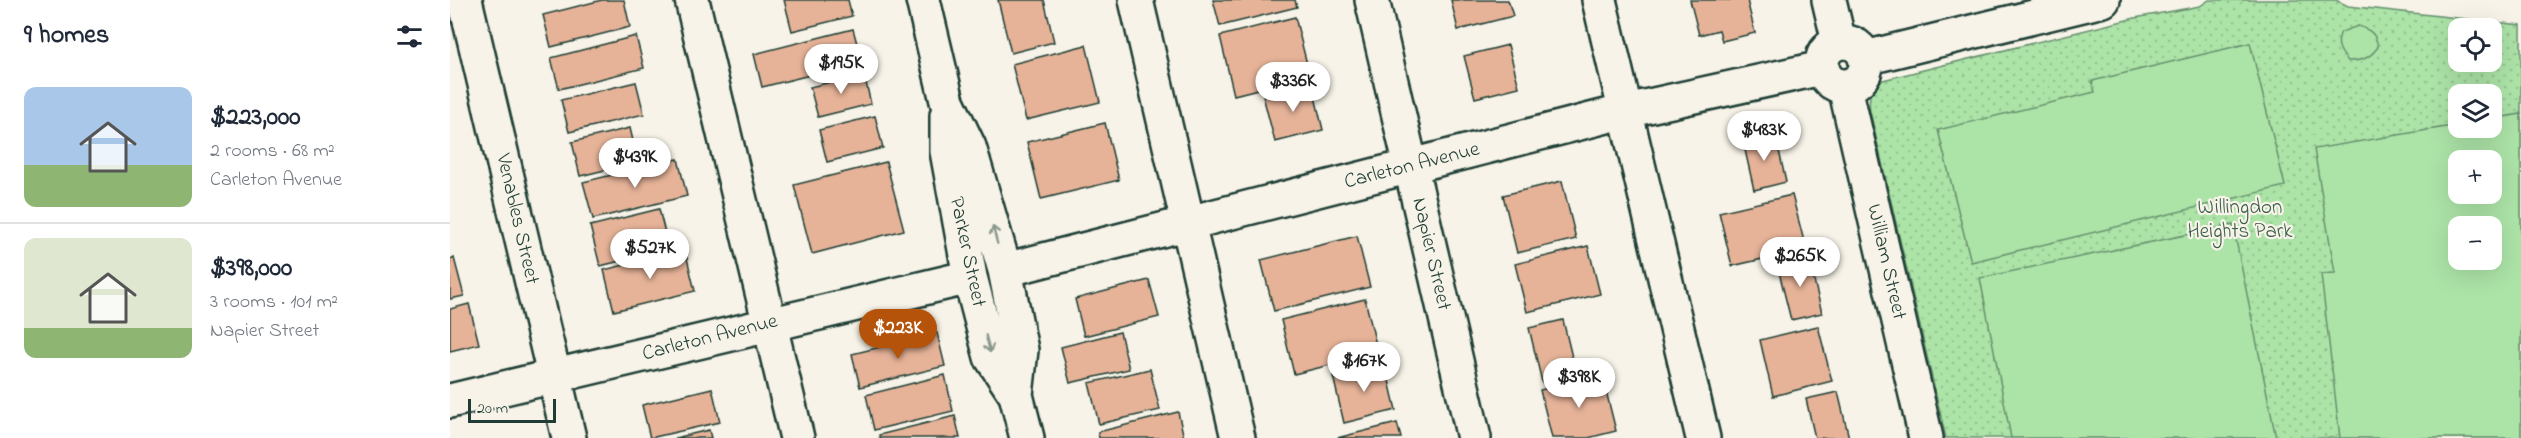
<!DOCTYPE html>
<meta charset="utf-8">
<style>
body{margin:0;font-family:"Indie Flower",sans-serif;background:#f2f2f3;color:#1f2937;height:100vh;display:flex;flex-direction:column;font-size:22px;white-space:nowrap}
*{box-sizing:border-box;margin:0}
p{font-size:20px;color:#747a83}
.icon{flex:none;width:33px;height:33px;fill:none;stroke:currentColor;stroke-width:2;stroke-linecap:round;stroke-linejoin:round}
.map{position:relative;flex:1;overflow:hidden}
.drawer{display:flex;flex-direction:column;background:#fff;width:450px}
.drawer>*{flex:none}
.tools{position:absolute;left:1998px;top:18px;display:grid;gap:12px}
.tools a{display:grid;place-items:center;width:54px;height:54px;border-radius:12px;background:#fff;box-shadow:0 6px 24px #0002;font-size:30px}
.scale{position:absolute;left:18px;bottom:15px;width:88px;box-sizing:border-box;padding-left:6px;border:3px solid #1f3d34;border-top:0;font-size:16px;line-height:21px;white-space:nowrap;color:#1f3d34;-webkit-text-stroke:4px #f7f3e8;paint-order:stroke}
.price{position:absolute;translate:-50% -51px;padding:0 14px;border-radius:21px;background:#fff;color:#222;font-size:20px;line-height:39px;filter:drop-shadow(0 2px 3px #0008)}
.price::after{content:'';position:absolute;left:50%;top:36px;width:18px;height:14px;margin-left:-9px;background:inherit;clip-path:polygon(0 0,100% 0,50% 100%)}
.price.active{background:#b45309;color:#fff}
ul{padding:0;list-style:none}
li{display:flex;align-items:center;gap:18px;height:150px;padding:0 24px}
li+li{border-top:2px solid #e0e1e3}
li span{display:grid;place-items:center;flex:none;width:168px;height:120px;border-radius:12px;color:#555}
li>.icon{margin-inline-start:auto}
span .icon{width:72px;height:72px;fill:#fffc;stroke-width:1}
li b{font-size:26px}
h2{display:flex;justify-content:space-between;align-items:center;height:72px;padding:0 24px;font-size:26px}
main{display:flex;flex:1;min-height:0}
.map>svg:first-child{display:block}
</style>
<main>
<section class="drawer">
<h2>9 homes<svg class="icon" aria-label="filters" viewBox="0 0 24 24"><path d="M4 7h16M4 17h16"/><circle cx="9" cy="7" r="2"/><circle cx="15" cy="17" r="2"/></svg></h2>
<ul>
<li><span style="background:linear-gradient(#a9c7e8 65%,#8fb573 0)"><svg class="icon" aria-label="home" viewBox="0 0 24 24"><path d="M3 11l9-7 9 7M6 9v11h12V9"/></svg></span><div><b>$223,000</b><p>2 rooms · 68 m²</p><p>Carleton Avenue</p></div></li>
<li><span style="background:linear-gradient(#dfe7d0 75%,#8fb573 0)"><svg class="icon" aria-label="home" viewBox="0 0 24 24"><path d="M3 11l9-7 9 7M6 9v11h12V9"/></svg></span><div><b>$398,000</b><p>3 rooms · 101 m²</p><p>Napier Street</p></div></li>
</ul>
</section>
<div class="map">
<svg width="2071" height="438" viewBox="0 0 2071 438">
<defs>
<pattern id="green-dots" width="8" height="8" patternUnits="userSpaceOnUse" patternTransform="scale(1.5)"><rect width="8" height="8" fill="#ace3a7"/><path d="M2 2h.1M6 6h.1" fill="none" stroke="#94c490" stroke-width="1.8" stroke-linecap="round"/></pattern>
</defs>
<rect width="100%" height="100%" fill="#f7f3e8"/>
<filter id="ink" filterUnits="userSpaceOnUse"><feTurbulence type="fractalNoise" baseFrequency=".0167" numOctaves="2"/><feDisplacementMap in="SourceGraphic" scale="12" xChannelSelector="R" yChannelSelector="G"/><feConvolveMatrix kernelMatrix="1 2 1 2 8 2 1 2 1" color-interpolation-filters="sRGB"/></filter>
<g filter="url(#ink)">
<path fill="url(#green-dots)" stroke="#66906e" stroke-width="1.5" fill-rule="evenodd" d="M 1759,0 L 1886,0 L 1898,6 L 2071,25 L 2071,438 L 1496,438 L 1420,111 C 1418,97 1420,88 1433,80 L 1685,18 L 1750,6 ZM 2008,28 L 2042,28 L 2042,62 L 2008,62 ZM 2008,94 L 2042,94 L 2042,128 L 2008,128 ZM 2008,160 L 2042,160 L 2042,194 L 2008,194 ZM 2008,226 L 2042,226 L 2042,260 L 2008,260 Z"/>
<path fill="#ace3a7" stroke="#66906e" stroke-width="1.5" fill-rule="evenodd" d="M 1908,26 C 1921,30 1926,34 1928,47 C 1919,59 1912,61 1898,61 C 1890,52 1885,44 1891,32 Z
M 1800,43 L 1835,186 L 1521,262 L 1488,130 L 1645,92 L 1642,81 Z
M 2071,114 L 2071,438 L 1890,438 L 1871,274 L 1885,273 L 1864,149 L 2008,125 L 2008,128 L 2042,128 L 2042,119 ZM 2042,160 L 2042,194 L 2008,194 L 2008,160 ZM 2042,226 L 2042,260 L 2008,260 L 2008,226 Z
M 1783,225 L 1826,438 L 1561,438 L 1530,278 Z"/>
<path fill="#e6b398" stroke="#1f3d34" stroke-width="1.5" d="M 152,0 L 174,0 L 180,27 L 101,47 L 93,15 Z
M 334,0 L 398,0 L 402,16 L 342,31 Z
M 548,0 L 594,0 L 604,42 L 561,53 Z
M 763,0 L 845,0 L 847,7 L 770,26 Z
M 1001,0 L 1058,0 L 1063,16 L 1008,30 Z
M 1240,0 L 1297,0 L 1305,33 L 1272,41 L 1269,30 L 1249,35 Z
M 845,17 L 860,76 L 784,95 L 770,36 Z
M 403,29 L 412,62 L 312,87 L 304,54 Z
M 186,36 L 194,68 L 109,89 L 101,58 Z
M 636,45 L 650,102 L 576,120 L 562,64 Z
M 1058,45 L 1069,87 L 1025,98 L 1014,56 Z
M 414,74 L 421,104 L 368,117 L 360,87 Z
M 186,82 L 194,114 L 119,132 L 111,100 Z
M 862,84 L 873,130 L 825,142 L 813,96 Z
M 425,116 L 433,148 L 377,162 L 369,130 Z
M 655,123 L 669,180 L 591,199 L 577,142 Z
M 180,128 L 188,162 L 130,176 L 122,142 Z
M 1325,133 L 1336,182 L 1304,190 L 1293,141 Z
M 228,159 L 237,196 L 143,219 L 133,182 Z
M 436,162 L 454,230 L 362,254 L 344,185 Z
M 1112,181 L 1126,239 L 1067,253 L 1053,195 Z
M 1342,195 L 1356,249 L 1282,266 L 1269,212 Z
M 209,209 L 219,249 L 150,266 L 140,226 Z
M 907,236 L 920,287 L 824,311 L 811,260 Z
M 1138,246 L 1150,294 L 1077,312 L 1065,264 Z
M 235,250 L 245,291 L 164,311 L 154,270 Z
M 1358,256 L 1372,313 L 1341,320 L 1327,264 Z
M 4,258 L 14,296 L 0,299 L 0,259 Z
M 699,280 L 709,317 L 634,336 L 625,299 Z
M 915,299 L 928,353 L 844,374 L 831,320 Z
M 19,304 L 29,344 L 0,351 L 0,309 Z
M 1113,320 L 1126,374 L 1092,382 L 1079,328 Z
M 1368,326 L 1382,381 L 1323,396 L 1310,340 Z
M 670,332 L 679,369 L 620,383 L 611,347 Z
M 487,333 L 495,366 L 410,387 L 402,354 Z
M 935,364 L 946,410 L 894,423 L 883,376 Z
M 700,369 L 710,410 L 649,424 L 639,383 Z
M 495,375 L 503,411 L 424,430 L 416,395 Z
M 1152,375 L 1166,431 L 1138,438 L 1102,438 L 1090,390 Z
M 262,388 L 270,422 L 200,438 L 192,405 Z
M 1388,392 L 1399,438 L 1365,438 L 1356,399 Z
M 728,412 L 734,438 L 649,438 L 648,432 Z
M 505,416 L 510,438 L 430,438 L 429,435 Z
M 947,423 L 951,438 L 887,438 Z
M 259,430 L 261,438 L 225,438 Z"/>
<g fill="none" stroke-linecap="round" stroke-linejoin="round">
<defs>
<path id="minor" d="M 15,0 L 119,438
M 242,0 L 347,438
M 473,0 L 497,101 L 519,147 L 555,270 L 571,350 L 566,395 L 577,438
M 686,0 L 788,438
M 922,0 L 1024,438
M 1149,0 L 1253,438
M 1379,0 L 1389,42
M1372 64a22 22 0 1 1 44 0a22 22 0 1 1-44 0Z
M 1415,58 L 1653,0
M 1395,87 L 1476,438
M 497,115 L 497,151 L 520,277 L 541,357 L 566,395
M 555,270 L 1176,111 L 1372,68
M 0,401 L 520,277"/>
</defs>
<use href="#minor" stroke="#1f3d34" stroke-width="38"/>
<use href="#minor" stroke="#f7f3e8" stroke-width="33"/>
</g>
<defs><path id="oneway-shaft" d="M-6 0H5M1.5-3L5.5 0L1.5 3" fill="none" stroke-width="1.6" stroke-linecap="round" stroke-linejoin="round" transform="scale(1.5)"/></defs>
<g stroke="#8b988e">
<use href="#oneway-shaft" transform="translate(545 235) rotate(-105)"/>
<use href="#oneway-shaft" transform="translate(538 344) rotate(75)"/>
</g>
</g>
<g text-anchor="middle" dominant-baseline="central" stroke-width="4.5" stroke-linejoin="round" paint-order="stroke">
<g font-size="21" fill="#1f3d34" stroke="#f7f3e8">
<text transform="translate(962 166) rotate(-14)">Carleton Avenue</text>
<text transform="translate(67 219) rotate(77)">Venables Street</text>
<text transform="translate(517 252) rotate(78)">Parker Street</text>
<text transform="translate(981 254) rotate(77)">Napier Street</text>
<text transform="translate(1436 262) rotate(77)">William Street</text>
<text transform="translate(260 338) rotate(-14)">Carleton Avenue</text>
</g>
<g font-size="21" fill="#3b5e4b" stroke="#f7f3e8">
<text x="1790" y="208">Willingdon<tspan x="1790" dy="24">Heights Park</tspan></text>
</g>
</g>
</svg>
<div class="tools">
<a><svg class="icon" aria-label="locate" viewBox="0 0 24 24"><circle cx="12" cy="12" r="6"/><path d="M12 2v4M12 18v4M2 12h4M18 12h4"/></svg></a>
<a><svg class="icon" aria-label="layers" viewBox="0 0 24 24"><path d="M12 4l9 5-9 5-9-5zM3 14l9 5 9-5"/></svg></a>
<a>+</a>
<a>−</a>
</div>
<div class="scale">20 m</div>
<b class="price" style="left:391px;top:95px">$195K</b>
<b class="price" style="left:843px;top:113px">$336K</b>
<b class="price" style="left:1314px;top:162px">$483K</b>
<b class="price" style="left:185px;top:189px">$439K</b>
<b class="price" style="left:200px;top:280px">$527K</b>
<b class="price" style="left:1350px;top:288px">$265K</b>
<b class="price active" style="left:448px;top:360px">$223K</b>
<b class="price" style="left:914px;top:393px">$167K</b>
<b class="price" style="left:1129px;top:409px">$398K</b>
</div>
</main>
